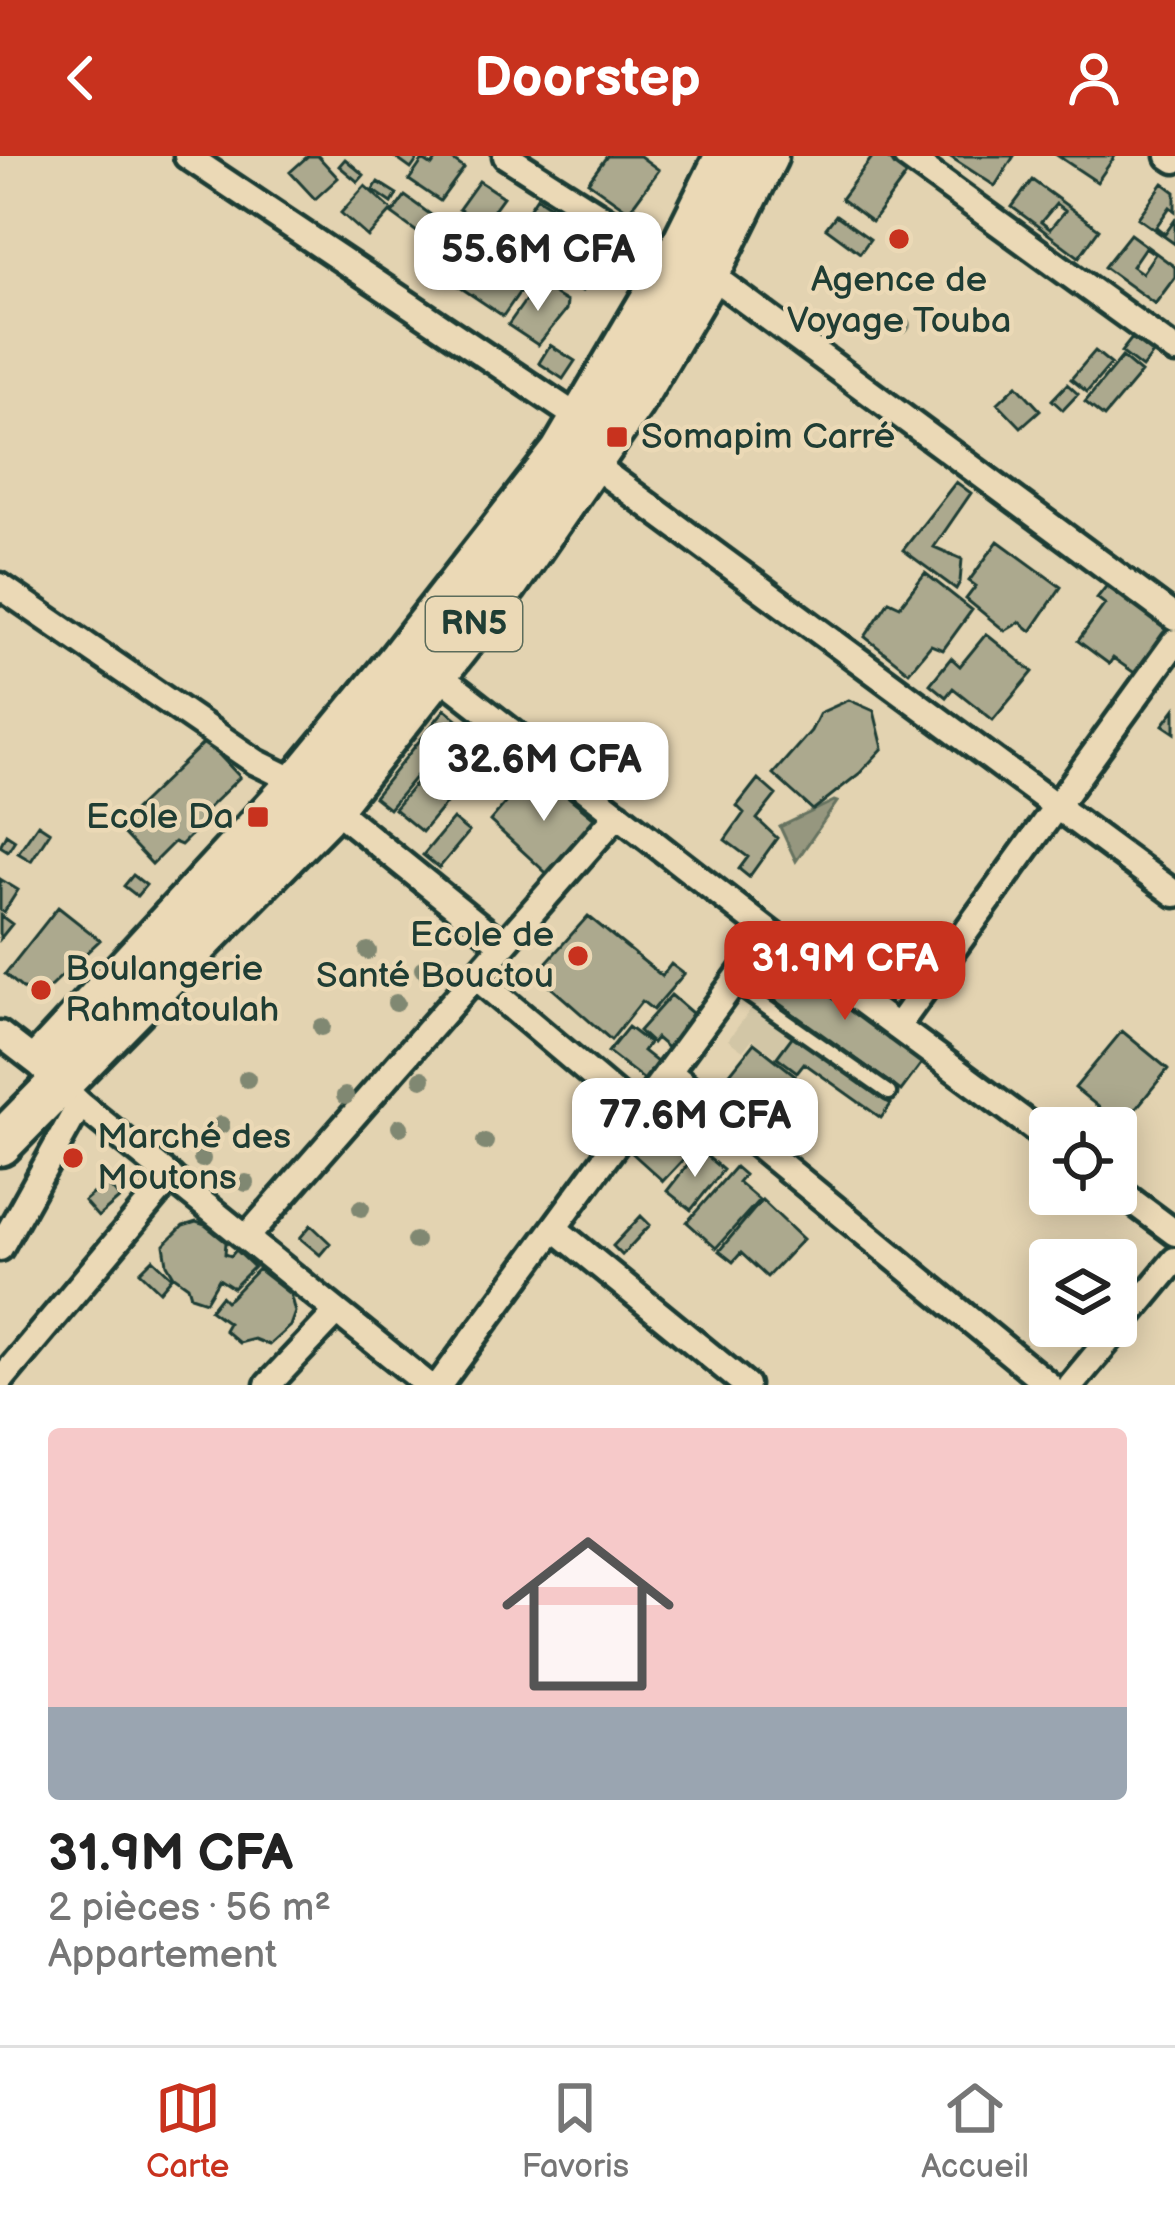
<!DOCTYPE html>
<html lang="fr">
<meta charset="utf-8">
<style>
body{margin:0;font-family:"Balsamiq Sans",sans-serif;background:#f6f6f6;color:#222;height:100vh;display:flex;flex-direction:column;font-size:45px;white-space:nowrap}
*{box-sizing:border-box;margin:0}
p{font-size:39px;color:#767676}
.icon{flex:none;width:66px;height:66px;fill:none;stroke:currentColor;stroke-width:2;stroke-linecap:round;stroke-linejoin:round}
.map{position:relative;height:1229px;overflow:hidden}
.side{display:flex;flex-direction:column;background:#fff;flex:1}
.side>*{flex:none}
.tools{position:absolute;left:1029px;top:951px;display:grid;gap:24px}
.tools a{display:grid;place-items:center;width:108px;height:108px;border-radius:12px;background:#fff;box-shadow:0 6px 30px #0003;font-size:60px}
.price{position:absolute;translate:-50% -102px;padding:0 27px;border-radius:24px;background:#fff;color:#222;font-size:39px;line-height:78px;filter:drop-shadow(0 3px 6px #0008)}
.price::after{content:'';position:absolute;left:50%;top:72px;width:36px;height:27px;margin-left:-18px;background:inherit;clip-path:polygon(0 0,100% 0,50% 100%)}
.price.current{background:#c8321e;color:#fff}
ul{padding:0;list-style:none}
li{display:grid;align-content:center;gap:24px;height:636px;padding:0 48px}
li+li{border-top:3px solid #e0e0e0}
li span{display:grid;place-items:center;height:372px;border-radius:12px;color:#555}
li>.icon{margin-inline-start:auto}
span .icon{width:216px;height:216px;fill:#fffc;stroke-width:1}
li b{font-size:51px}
header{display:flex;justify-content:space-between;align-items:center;height:156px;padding:0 48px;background:#c8321e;color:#fff;font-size:54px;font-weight:700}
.dock{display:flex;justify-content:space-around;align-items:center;height:168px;border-top:3px solid #e0e0e0;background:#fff;font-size:33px;color:#767676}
.dock a{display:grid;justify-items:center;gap:6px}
.dock .current{color:#c8321e}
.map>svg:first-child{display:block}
</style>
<header><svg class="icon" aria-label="back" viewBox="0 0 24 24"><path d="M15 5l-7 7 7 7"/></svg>Doorstep<svg class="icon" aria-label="person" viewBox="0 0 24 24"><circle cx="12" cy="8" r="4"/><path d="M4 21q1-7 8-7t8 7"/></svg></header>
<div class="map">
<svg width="1175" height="1229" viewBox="0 0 1175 1229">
<rect width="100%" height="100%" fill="#e3d3b1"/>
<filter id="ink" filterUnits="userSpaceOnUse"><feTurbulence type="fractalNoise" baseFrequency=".00833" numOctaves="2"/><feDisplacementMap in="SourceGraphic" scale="24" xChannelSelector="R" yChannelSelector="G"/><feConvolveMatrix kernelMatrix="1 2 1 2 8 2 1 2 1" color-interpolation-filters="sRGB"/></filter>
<g filter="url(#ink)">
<path fill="#d2c6a6" d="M 790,800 L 927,900 L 881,962 L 804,907 L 797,916 L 752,883 L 743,895 L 728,884 Z"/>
<path fill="#96977f" stroke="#667361" stroke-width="3" d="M 834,645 L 837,646 L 796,705 L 780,671 Z"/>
<path fill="#aca98e" stroke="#1f3d34" stroke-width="3" fill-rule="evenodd" d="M 308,0 L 318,0 L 338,22 L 315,43 L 290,16 Z
M 393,0 L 420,0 L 411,13 Z
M 439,0 L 447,0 L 464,12 L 440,45 L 409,24 L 423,4 L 432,10 Z
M 607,0 L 640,0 L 659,14 L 629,55 L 588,26 Z
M 873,0 L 884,0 L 908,17 L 872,66 L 841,43 Z
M 949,0 L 1014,0 L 995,30 Z
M 1058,0 L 1115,0 L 1097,26 Z
M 345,3 L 364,19 L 358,26 L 339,10 Z
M 1032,24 L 1099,73 L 1079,101 L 1012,51 ZM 1056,48 L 1065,55 L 1050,73 L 1041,66 Z
M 479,25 L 503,41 L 482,70 L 459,53 Z
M 378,26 L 397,38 L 392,47 L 373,34 Z
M 1163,27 L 1175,36 L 1175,55 L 1170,51 L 1156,71 L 1165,78 L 1175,64 L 1175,88 L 1138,62 Z
M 365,30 L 392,54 L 368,81 L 341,57 Z
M 405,40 L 445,69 L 432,87 L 392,58 Z
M 537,41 L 572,64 L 543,106 L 509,83 Z
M 460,59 L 493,81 L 487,89 L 454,67 Z
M 836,59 L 870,83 L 860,97 L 826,72 Z
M 457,73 L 530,121 L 503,160 L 427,109 L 446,81 L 450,84 Z
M 576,76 L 608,99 L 582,135 L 550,113 Z
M 1130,78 L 1175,111 L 1175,121 L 1155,148 L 1104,111 ZM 1145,91 L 1155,98 L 1142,117 L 1132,110 Z
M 537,128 L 567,146 L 566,154 L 538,189 L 508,169 Z
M 1132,182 L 1153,198 L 1142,212 L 1121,196 Z
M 550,189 L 575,205 L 563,223 L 539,207 Z
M 1095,195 L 1111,208 L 1087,236 L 1071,223 Z
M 1122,201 L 1141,217 L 1104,261 L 1085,246 Z
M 1067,228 L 1078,238 L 1063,254 L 1052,244 Z
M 1017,229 L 1040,254 L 1021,271 L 998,247 Z
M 956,326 L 971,337 L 934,391 L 962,403 L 960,426 L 956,433 L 903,394 Z
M 998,385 L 1061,431 L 1031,475 L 1020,466 L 1005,475 L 966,443 L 976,430 L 969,425 Z
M 925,417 L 972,454 L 943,494 L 931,489 L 909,516 L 865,481 L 889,445 L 900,450 Z
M 1108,428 L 1169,472 L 1136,518 L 1113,502 L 1109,508 L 1078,485 L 1105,448 L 1097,442 Z
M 986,478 L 1033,516 L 993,564 L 953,532 L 946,541 L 930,528 L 951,502 L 960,510 Z
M 849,544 L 874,555 L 883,592 L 860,617 L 813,654 L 773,618 L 811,575 L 820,557 Z
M 445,553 L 461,566 L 389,653 L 374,641 Z
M 1175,553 L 1175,577 L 1163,569 Z
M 477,555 L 505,577 L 422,676 L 394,653 Z
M 206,585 L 240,621 L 204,656 L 209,661 L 181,689 L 174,686 L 152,708 L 117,671 Z
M 534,613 L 597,664 L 555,725 L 490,665 Z
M 758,623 L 776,639 L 757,663 L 777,682 L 749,721 L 739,713 L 748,701 L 725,684 L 744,657 L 737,650 Z
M 453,663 L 469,676 L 439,712 L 423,699 Z
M 38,668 L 50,676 L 31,705 L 18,697 Z
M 6,678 L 15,684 L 8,695 L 0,690 Z
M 133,719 L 146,729 L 137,740 L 124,730 Z
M 0,723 L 18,734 L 4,756 L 0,754 Z
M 58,751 L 100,784 L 36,844 L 5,818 Z
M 0,759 L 12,768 L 0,783 Z
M 588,760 L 662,820 L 671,808 L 684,818 L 653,854 L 642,845 L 611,884 L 536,818 Z
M 790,800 L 927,900 L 901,935 L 763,836 Z
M 671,839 L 699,863 L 671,895 L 656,882 L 652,887 L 639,875 Z
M 628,871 L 649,887 L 643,895 L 666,913 L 652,930 L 608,896 Z
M 1122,875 L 1168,913 L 1122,970 L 1075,932 Z
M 794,878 L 891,948 L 881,962 L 804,907 L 797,916 L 777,901 Z
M 754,887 L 795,919 L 764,958 L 723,926 Z
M 1071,958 L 1088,972 L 1059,972 Z
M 661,964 L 692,994 L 663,1025 L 631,996 Z
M 697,992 L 723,1014 L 691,1054 L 667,1035 L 692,1003 L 690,1001 Z
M 735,1011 L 744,1019 L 738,1026 L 759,1044 L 716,1092 L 687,1066 Z
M 106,1026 L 120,1042 L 98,1061 L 84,1045 Z
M 762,1044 L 803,1083 L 767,1121 L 741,1097 L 733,1106 L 719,1095 Z
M 641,1060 L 650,1069 L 622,1099 L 613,1090 Z
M 196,1066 L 205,1069 L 226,1086 L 225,1098 L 231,1100 L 236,1094 L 254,1111 L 233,1132 L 219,1123 L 206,1145 L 191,1140 L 188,1130 L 174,1120 L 167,1108 L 164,1089 L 183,1070 Z
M 311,1069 L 330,1087 L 320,1099 L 300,1082 Z
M 153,1103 L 172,1121 L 160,1135 L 140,1116 Z
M 258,1113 L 290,1138 L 295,1156 L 290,1170 L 269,1189 L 254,1183 L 239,1187 L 224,1174 L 228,1167 L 210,1154 L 221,1140 L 226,1145 L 230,1142 Z"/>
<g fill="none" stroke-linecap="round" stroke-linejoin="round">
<defs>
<path id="lane" d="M 733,828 L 889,937"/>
<path id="street" d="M 187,0 L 589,269
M 506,0 L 674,107
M 906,0 L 1175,195
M 1169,0 L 1175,4
M 708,117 L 1175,462
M 591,307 L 1175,738
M 0,430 L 256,606 L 299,627 L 331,650 L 503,789
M 435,516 L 770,777 L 1050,984
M 475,820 L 638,958
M 897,871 L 1175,486
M 0,878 L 39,908 L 80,948 L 428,1229
M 669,916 L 1049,1229
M 1116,1033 L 1175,1077
M 554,1072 L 746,1229
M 246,1082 L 618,658
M 0,1092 L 80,948
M 0,1225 L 171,1021
M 268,1229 L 337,1156
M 439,1229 L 770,777
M 1071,1229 L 1175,1104"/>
<path id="highway" d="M 47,900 L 299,627 L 401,503 L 562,297 L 674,107 L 727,0
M 0,988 L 322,661 L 506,428 L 632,246 L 708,117 L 766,0"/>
</defs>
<use href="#lane" stroke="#1f3d34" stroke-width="21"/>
<use href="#street" stroke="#1f3d34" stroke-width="33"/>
<use href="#highway" stroke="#1f3d34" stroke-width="51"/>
<use href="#lane" stroke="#ebd9b6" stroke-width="12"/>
<use href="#street" stroke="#ebd9b6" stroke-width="24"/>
<use href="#highway" stroke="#ebd9b6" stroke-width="42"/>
</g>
<g fill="#808872">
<circle cx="902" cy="169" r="9"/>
<circle cx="368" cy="795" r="9"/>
<circle cx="423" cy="813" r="9"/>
<circle cx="396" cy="847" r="9"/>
<circle cx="322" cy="871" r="9"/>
<circle cx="247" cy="923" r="9"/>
<circle cx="422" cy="923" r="9"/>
<circle cx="345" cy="940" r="9"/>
<circle cx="221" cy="969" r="9"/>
<circle cx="400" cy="971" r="9"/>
<circle cx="485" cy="986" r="9"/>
<circle cx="202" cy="1003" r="9"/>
<circle cx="246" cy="1027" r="9"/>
<circle cx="361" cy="1052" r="9"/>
<circle cx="415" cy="1085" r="9"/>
</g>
</g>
<g fill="#c8321e" stroke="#ebd9b6" stroke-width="4.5">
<circle cx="899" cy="83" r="12"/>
<rect x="605" y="269" width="24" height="24" rx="6"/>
<rect x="246" y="649" width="24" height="24" rx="6"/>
<circle cx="578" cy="800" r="12"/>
<circle cx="41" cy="834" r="12"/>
<circle cx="73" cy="1002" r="12"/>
</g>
<g text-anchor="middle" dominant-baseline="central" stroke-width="9" stroke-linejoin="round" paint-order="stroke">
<rect fill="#ebd9b6" stroke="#5c6c5b" stroke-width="3" x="426" y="441" width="96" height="54" rx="9"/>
<g font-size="33" font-weight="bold" fill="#1f3d34">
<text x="474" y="468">RN5</text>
</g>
<g font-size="36" fill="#1f3d34" stroke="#ebd9b6" text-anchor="start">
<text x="899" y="124" text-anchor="middle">Agence de<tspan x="899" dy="41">Voyage Touba</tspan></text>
<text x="641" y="281">Somapim Carré</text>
<text x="234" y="661" text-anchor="end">Ecole Da</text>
<text x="554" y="779" text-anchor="end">Ecole de<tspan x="554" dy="41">Santé Bouctou</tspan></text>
<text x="65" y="813">Boulangerie<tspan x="65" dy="41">Rahmatoulah</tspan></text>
<text x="97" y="981">Marché des<tspan x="97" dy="41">Moutons</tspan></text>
</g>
</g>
</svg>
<div class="tools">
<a><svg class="icon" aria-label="locate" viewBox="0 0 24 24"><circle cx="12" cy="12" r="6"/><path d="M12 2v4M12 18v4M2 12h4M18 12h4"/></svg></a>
<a><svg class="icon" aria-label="layers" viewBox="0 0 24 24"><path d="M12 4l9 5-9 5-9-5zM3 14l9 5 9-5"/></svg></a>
</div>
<b class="price" style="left:538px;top:158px">55.6M CFA</b>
<b class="price" style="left:544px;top:668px">32.6M CFA</b>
<b class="price current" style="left:845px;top:867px">31.9M CFA</b>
<b class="price" style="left:695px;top:1024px">77.6M CFA</b>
</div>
<section class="side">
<ul>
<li><span style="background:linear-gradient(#f6c9c9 75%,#9aa5b1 0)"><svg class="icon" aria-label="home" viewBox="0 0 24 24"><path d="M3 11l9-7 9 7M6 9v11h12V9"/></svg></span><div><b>31.9M CFA</b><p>2 pièces · 56 m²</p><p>Appartement</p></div></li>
</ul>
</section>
<nav class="dock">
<a class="current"><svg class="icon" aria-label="map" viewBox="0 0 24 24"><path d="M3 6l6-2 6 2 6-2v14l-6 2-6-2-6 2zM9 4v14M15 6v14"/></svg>Carte</a>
<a><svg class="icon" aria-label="saved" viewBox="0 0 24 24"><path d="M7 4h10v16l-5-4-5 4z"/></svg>Favoris</a>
<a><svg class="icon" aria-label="home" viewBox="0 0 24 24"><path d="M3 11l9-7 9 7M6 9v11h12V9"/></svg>Accueil</a>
</nav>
